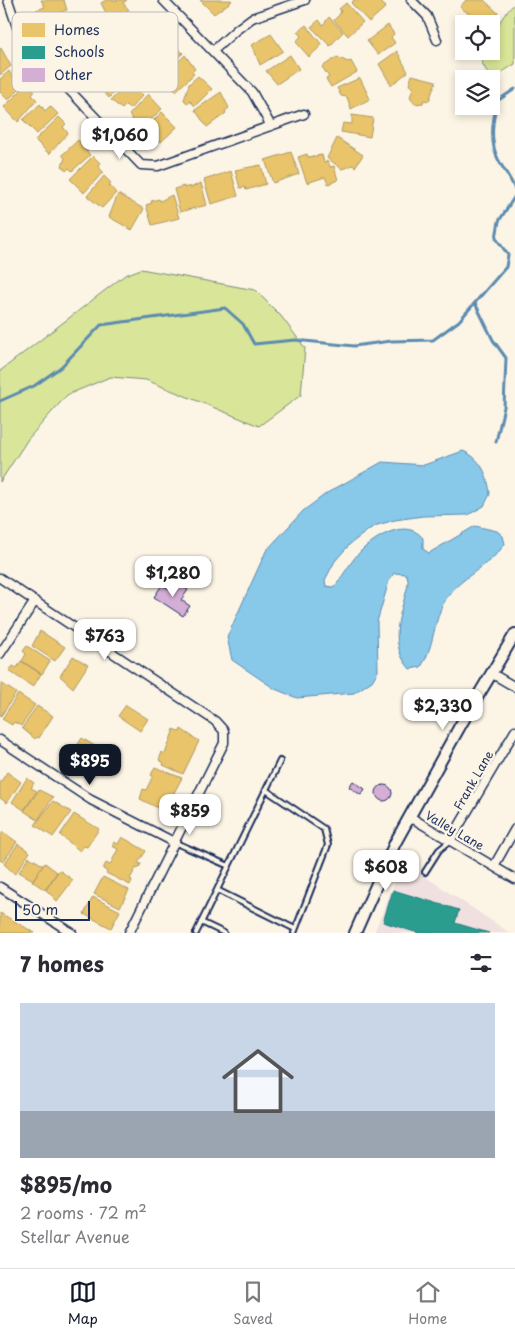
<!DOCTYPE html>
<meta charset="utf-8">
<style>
body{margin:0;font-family:"Playpen Sans",sans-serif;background:#f2f2f3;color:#2b2b33;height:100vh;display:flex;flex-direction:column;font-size:19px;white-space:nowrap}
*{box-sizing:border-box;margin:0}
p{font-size:16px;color:#7c7c81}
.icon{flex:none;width:28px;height:28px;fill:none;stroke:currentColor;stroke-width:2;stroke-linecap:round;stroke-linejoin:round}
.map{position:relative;height:933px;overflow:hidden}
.details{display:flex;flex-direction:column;background:#fff;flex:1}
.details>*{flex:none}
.buttons{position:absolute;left:455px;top:15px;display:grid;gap:10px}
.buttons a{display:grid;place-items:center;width:45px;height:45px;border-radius:0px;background:#fff;box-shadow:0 2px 8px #0003;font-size:25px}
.scale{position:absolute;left:15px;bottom:12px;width:75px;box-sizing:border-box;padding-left:5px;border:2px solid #1b2f5e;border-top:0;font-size:14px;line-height:18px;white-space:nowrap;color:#1b2f5e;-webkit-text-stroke:4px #fcf5e5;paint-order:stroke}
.price{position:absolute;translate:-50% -42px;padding:0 11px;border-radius:10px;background:#fff;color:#222;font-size:16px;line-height:32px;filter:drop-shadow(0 1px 2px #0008)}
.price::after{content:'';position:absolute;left:50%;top:30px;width:15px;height:11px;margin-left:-8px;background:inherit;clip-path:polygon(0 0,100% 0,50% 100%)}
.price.selected{background:#111827;color:#fff}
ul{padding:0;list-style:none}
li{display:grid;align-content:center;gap:10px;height:265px;padding:0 20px}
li+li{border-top:1px solid #e1e1e2}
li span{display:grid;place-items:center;height:155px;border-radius:0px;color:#555}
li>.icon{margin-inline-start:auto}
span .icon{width:90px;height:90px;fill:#fffc;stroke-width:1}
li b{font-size:21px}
h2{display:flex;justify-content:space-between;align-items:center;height:60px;padding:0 20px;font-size:21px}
.dock{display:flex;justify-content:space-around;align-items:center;height:70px;border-top:1px solid #e1e1e2;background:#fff;font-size:14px;color:#7c7c81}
.dock a{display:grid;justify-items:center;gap:2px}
.dock .selected{color:#111827}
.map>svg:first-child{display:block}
</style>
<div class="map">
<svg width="515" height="933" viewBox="0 0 515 933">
<rect width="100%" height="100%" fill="#fcf5e5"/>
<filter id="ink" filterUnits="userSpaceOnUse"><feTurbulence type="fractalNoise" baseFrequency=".02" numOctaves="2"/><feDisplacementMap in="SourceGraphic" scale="10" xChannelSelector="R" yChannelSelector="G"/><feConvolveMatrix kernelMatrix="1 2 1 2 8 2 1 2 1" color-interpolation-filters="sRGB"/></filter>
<g filter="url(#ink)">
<path fill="#f0e0e0" d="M 403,862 L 510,933 L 374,933 Z"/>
<path fill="#d9e598" stroke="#7a8a7b" d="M 515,4 L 515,64 L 491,79 L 482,63 L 488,51 L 491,51 C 491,36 503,12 515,4 Z
M 141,269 L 255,290 L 281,316 L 305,348 L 301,395 L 259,426 L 146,380 L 110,377 L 67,395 L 28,439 L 0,482 L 0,371 L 125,275 Z"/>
<path fill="#88c8e9" stroke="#5c8bb1" d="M 463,451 C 481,458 488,475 490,494 L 484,506 L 468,515 L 423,516 L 395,520 L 374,526 L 350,544 L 335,561 L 325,580 L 326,586 L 332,587 L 336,585 C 344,574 352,559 362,550 C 377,536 406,518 423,538 L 423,549 L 429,553 L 475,526 L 497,531 L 503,536 L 505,544 C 489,567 461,576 446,599 C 433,619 435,646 421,667 L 410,669 C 378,634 417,588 406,574 L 394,573 L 389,581 L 377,622 L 378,671 L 372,681 L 354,693 L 297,698 L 275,689 L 232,660 L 227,637 L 266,551 L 303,511 L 327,493 L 382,462 L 424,465 Z"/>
<path fill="#e9c46a" stroke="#ab9766" d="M 41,0 L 64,0 L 67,10 L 39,20 L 36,10 L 45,7 Z
M 106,0 L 127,0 L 123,3 L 129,10 L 110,21 L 101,3 Z
M 200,0 L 231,0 L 232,1 L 214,14 Z
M 354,0 L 378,0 L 386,7 L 369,22 L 351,3 Z
M 466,0 L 484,0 L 499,14 L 492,22 L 489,19 L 478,24 L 474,18 L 460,7 Z
M 346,3 L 363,22 L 348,36 L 334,20 L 339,15 L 341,11 L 339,9 Z
M 132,12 L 138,19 L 141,16 L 148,23 L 130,41 L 116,27 Z
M 329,17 L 343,32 L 330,46 L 311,27 L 319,20 L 323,25 Z
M 306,25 L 322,45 L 309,57 L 296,42 L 301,36 L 297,32 Z
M 388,25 L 394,34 L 391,37 L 395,43 L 378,55 L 367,41 Z
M 271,34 L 283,51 L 260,65 L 252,45 Z
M 165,43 L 170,50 L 175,45 L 183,53 L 161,73 L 147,60 Z
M 1,48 L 11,66 L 0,75 L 0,49 Z
M 397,51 L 408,72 L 391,85 L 379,64 Z
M 185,55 L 195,69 L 192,72 L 194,74 L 176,91 L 162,77 Z
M 290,55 L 299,69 L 277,84 L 266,71 Z
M 337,57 L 348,62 L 351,61 L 357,72 L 331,87 L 326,79 L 329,77 L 322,67 Z
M 119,61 L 132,75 L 109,98 L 102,90 L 105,88 L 102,85 L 106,82 L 101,77 Z
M 9,71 L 14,79 L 21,72 L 29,79 L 8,100 L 0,92 L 0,79 Z
M 412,75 L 436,81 L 429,101 L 424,100 L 423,103 L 415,104 L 410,98 L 413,87 L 409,85 Z
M 198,76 L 212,89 L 195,106 L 190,101 L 188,104 L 184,100 L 189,84 Z
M 360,78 L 370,99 L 351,109 L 347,97 L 341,96 L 337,88 Z
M 130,82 L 143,95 L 130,109 L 126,105 L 122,109 L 111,100 Z
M 27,84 L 35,91 L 32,95 L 37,100 L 18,122 L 4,107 Z
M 221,92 L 229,108 L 225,111 L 226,113 L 207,127 L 195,110 Z
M 148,94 L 162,109 L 140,130 L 129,115 Z
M 40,104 L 45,111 L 50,106 L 58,114 L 37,134 L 23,120 Z
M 162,112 L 177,127 L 161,142 L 154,134 L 151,137 L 144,130 Z
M 352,115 L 373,118 L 370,137 L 341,132 L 343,123 L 352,124 Z
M 59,117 L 66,124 L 63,127 L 68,133 L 49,154 L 35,140 Z
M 337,138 L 363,155 L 355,167 L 353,165 L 342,169 L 327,158 Z
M 78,140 L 90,155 L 72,171 L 69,168 L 66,171 L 62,166 L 65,158 L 62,155 Z
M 291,152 L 299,174 L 273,183 L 265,160 Z
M 307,154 L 308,157 L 322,155 L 324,162 L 328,161 L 330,167 L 334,166 L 338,180 L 328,184 L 325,177 L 307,183 L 298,157 Z
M 93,156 L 100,163 L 98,166 L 103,172 L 84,193 L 70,179 Z
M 261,165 L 266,184 L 246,190 L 245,187 L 240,188 L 235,170 Z
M 231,171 L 238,196 L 211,204 L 204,180 Z
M 104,176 L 111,183 L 109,185 L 116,193 L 102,208 L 87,196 Z
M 201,183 L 207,205 L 180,212 L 174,189 L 184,186 L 184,188 L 190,186 L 190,188 Z
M 118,194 L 144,209 L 132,230 L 109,217 Z
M 172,195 L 179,218 L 152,225 L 146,205 L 152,203 L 151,201 L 159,199 L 160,201 Z
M 40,631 L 65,647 L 55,661 L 32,646 Z
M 27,646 L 50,661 L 42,674 L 22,661 L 26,654 L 23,651 Z
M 73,656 L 88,665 L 73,688 L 60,676 Z
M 21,661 L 41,674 L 33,687 L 9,671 L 13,666 L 17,668 Z
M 1,683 L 16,693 L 1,716 L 0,715 Z
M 18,694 L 35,705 L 21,726 L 14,722 L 12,725 L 2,719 Z
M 126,705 L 148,719 L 140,731 L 118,716 Z
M 37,706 L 53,716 L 39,738 L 37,737 L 35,739 L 22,728 Z
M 174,729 L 180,732 L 181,729 L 199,741 L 183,774 L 163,765 L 164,763 L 159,760 L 162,752 L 165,754 Z
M 82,738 L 98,748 L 99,745 L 106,750 L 92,776 L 84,771 L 85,767 L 82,769 L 69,758 Z
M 155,767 L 182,778 L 164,811 L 140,799 L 143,789 L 146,790 L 153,776 L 151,775 Z
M 7,772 L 21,782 L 7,803 L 0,798 L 0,783 Z
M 27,778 L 34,783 L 31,788 L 37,791 L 24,810 L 12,802 Z
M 39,790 L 53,797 L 38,820 L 24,811 Z
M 53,801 L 71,812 L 53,837 L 35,825 Z
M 74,814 L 99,829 L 87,847 L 84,846 L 80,851 L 60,835 Z
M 3,832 L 17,842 L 3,862 L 0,860 L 0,837 Z
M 122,837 L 146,851 L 138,863 L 141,864 L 138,869 L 136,868 L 130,879 L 132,880 L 130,885 L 106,873 L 107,871 L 103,869 L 106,863 L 110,865 L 118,849 L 112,846 L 114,842 L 118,844 Z
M 18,844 L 30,852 L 15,874 L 4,864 Z
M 29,857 L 43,865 L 33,880 L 19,872 Z
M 45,863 L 57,872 L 45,890 L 32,881 Z
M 59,870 L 73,880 L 57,901 L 46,890 Z
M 103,877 L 129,890 L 120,907 L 94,894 Z
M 93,897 L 120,911 L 111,928 L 84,914 Z
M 0,913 L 35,933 L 0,933 Z"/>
<path fill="#2a9d8f" stroke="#267c80" d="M 393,890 L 459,910 L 455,923 L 489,933 L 418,933 L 383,922 Z"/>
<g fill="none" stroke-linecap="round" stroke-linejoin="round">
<path stroke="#5c8bb1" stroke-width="3" d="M 515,89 L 497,101 C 493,120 489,141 498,159 C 504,171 511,178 515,190
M 475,303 L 493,340 L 506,358 L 504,407 L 496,442
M 0,401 L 34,386 L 61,367 L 101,325 L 225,308 L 243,324 L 254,344 L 295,340 L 354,346 L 391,341 L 433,340 L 459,321 L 506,267 L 508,255 L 496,238 L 499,221 L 515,196"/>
</g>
<path fill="#d5aed6" stroke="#1b2f5e" d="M 199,558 L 210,563 L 204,578 L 192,572 Z
M 176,583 L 188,590 L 181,600 L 190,606 L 183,616 L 154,597 L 162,585 L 171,590 Z
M 353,781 L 365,789 L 361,795 L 349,787 Z
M376 793a8 8 0 1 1 16 0a8 8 0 1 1-16 0Z"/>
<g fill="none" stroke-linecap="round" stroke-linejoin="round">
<defs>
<path id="service" d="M 266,790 L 324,829 L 328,845 L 294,933
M 174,842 L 229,866
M 425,872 L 439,850 L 450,841
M 217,890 L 295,929
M 201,922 L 224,933
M 196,933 L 280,761"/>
<path id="minor" d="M 8,0 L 17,27 L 30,49 L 141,165 L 158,166 L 304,114
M 163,0 L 252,92 L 271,126
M 411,0 L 427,16 L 437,40
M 213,51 L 236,30 L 252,18 L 305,0
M 0,578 L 215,721 L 224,731 L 224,743 L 129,933
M 0,654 L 35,601
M 491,673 L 515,687
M 0,740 L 91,800 L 174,842
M 410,817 L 515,879
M 450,841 L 515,731
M 494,866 L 515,829
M 0,887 L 72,933"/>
<path id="tertiary" d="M 355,933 L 395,843 L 460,726 L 515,634"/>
</defs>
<use href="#service" stroke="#1b2f5e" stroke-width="8"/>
<use href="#minor" stroke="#1b2f5e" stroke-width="11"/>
<use href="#tertiary" stroke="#1b2f5e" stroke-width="14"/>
<use href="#service" stroke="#fcf5e5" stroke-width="4"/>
<use href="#minor" stroke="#fcf5e5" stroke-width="8"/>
<use href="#tertiary" stroke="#fcf5e5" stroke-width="10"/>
</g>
</g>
<g text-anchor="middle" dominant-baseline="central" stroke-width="5" stroke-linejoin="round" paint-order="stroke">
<g font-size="12" fill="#1b2f5e" stroke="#fcf5e5">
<text transform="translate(473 780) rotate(-60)">Frank Lane</text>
<text transform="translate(455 830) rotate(30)">Valley Lane</text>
</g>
</g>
<rect x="12" y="12" width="166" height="80" rx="8" fill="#fcf5e5" stroke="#b8babc" stroke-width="1"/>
<rect x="22" y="23" width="23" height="14" fill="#e9c46a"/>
<rect x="22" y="46" width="23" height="13" fill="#2a9d8f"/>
<rect x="22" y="68" width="23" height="14" fill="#d5aed6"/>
<g font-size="14" fill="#1b2f5e">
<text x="54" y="35">Homes</text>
<text x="54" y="57">Schools</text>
<text x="54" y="80">Other</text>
</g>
</svg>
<div class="buttons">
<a><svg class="icon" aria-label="locate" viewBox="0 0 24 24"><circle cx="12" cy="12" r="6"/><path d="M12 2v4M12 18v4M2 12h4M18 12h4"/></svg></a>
<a><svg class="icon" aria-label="layers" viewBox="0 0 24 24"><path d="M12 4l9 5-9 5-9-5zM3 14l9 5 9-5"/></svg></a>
</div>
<div class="scale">50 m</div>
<b class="price" style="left:120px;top:160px">$1,060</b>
<b class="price" style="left:173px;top:598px">$1,280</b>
<b class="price" style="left:105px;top:661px">$763</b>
<b class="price" style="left:443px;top:731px">$2,330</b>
<b class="price selected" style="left:90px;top:786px">$895</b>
<b class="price" style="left:190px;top:836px">$859</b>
<b class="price" style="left:386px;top:892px">$608</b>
</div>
<section class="details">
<h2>7 homes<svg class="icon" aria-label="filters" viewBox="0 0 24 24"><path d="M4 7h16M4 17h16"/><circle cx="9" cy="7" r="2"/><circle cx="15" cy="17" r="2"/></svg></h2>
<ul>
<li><span style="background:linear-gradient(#c9d6e8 70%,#9aa5b1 0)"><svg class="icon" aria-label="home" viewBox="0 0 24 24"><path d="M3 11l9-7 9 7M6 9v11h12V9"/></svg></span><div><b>$895/mo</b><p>2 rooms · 72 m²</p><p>Stellar Avenue</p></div></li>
</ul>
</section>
<nav class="dock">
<a class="selected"><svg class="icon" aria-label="map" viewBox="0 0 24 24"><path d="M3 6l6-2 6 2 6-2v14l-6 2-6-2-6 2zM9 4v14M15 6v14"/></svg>Map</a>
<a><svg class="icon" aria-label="saved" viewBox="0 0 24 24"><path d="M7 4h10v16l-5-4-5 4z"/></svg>Saved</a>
<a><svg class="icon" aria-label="home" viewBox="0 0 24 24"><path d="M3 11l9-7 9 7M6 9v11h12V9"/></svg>Home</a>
</nav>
